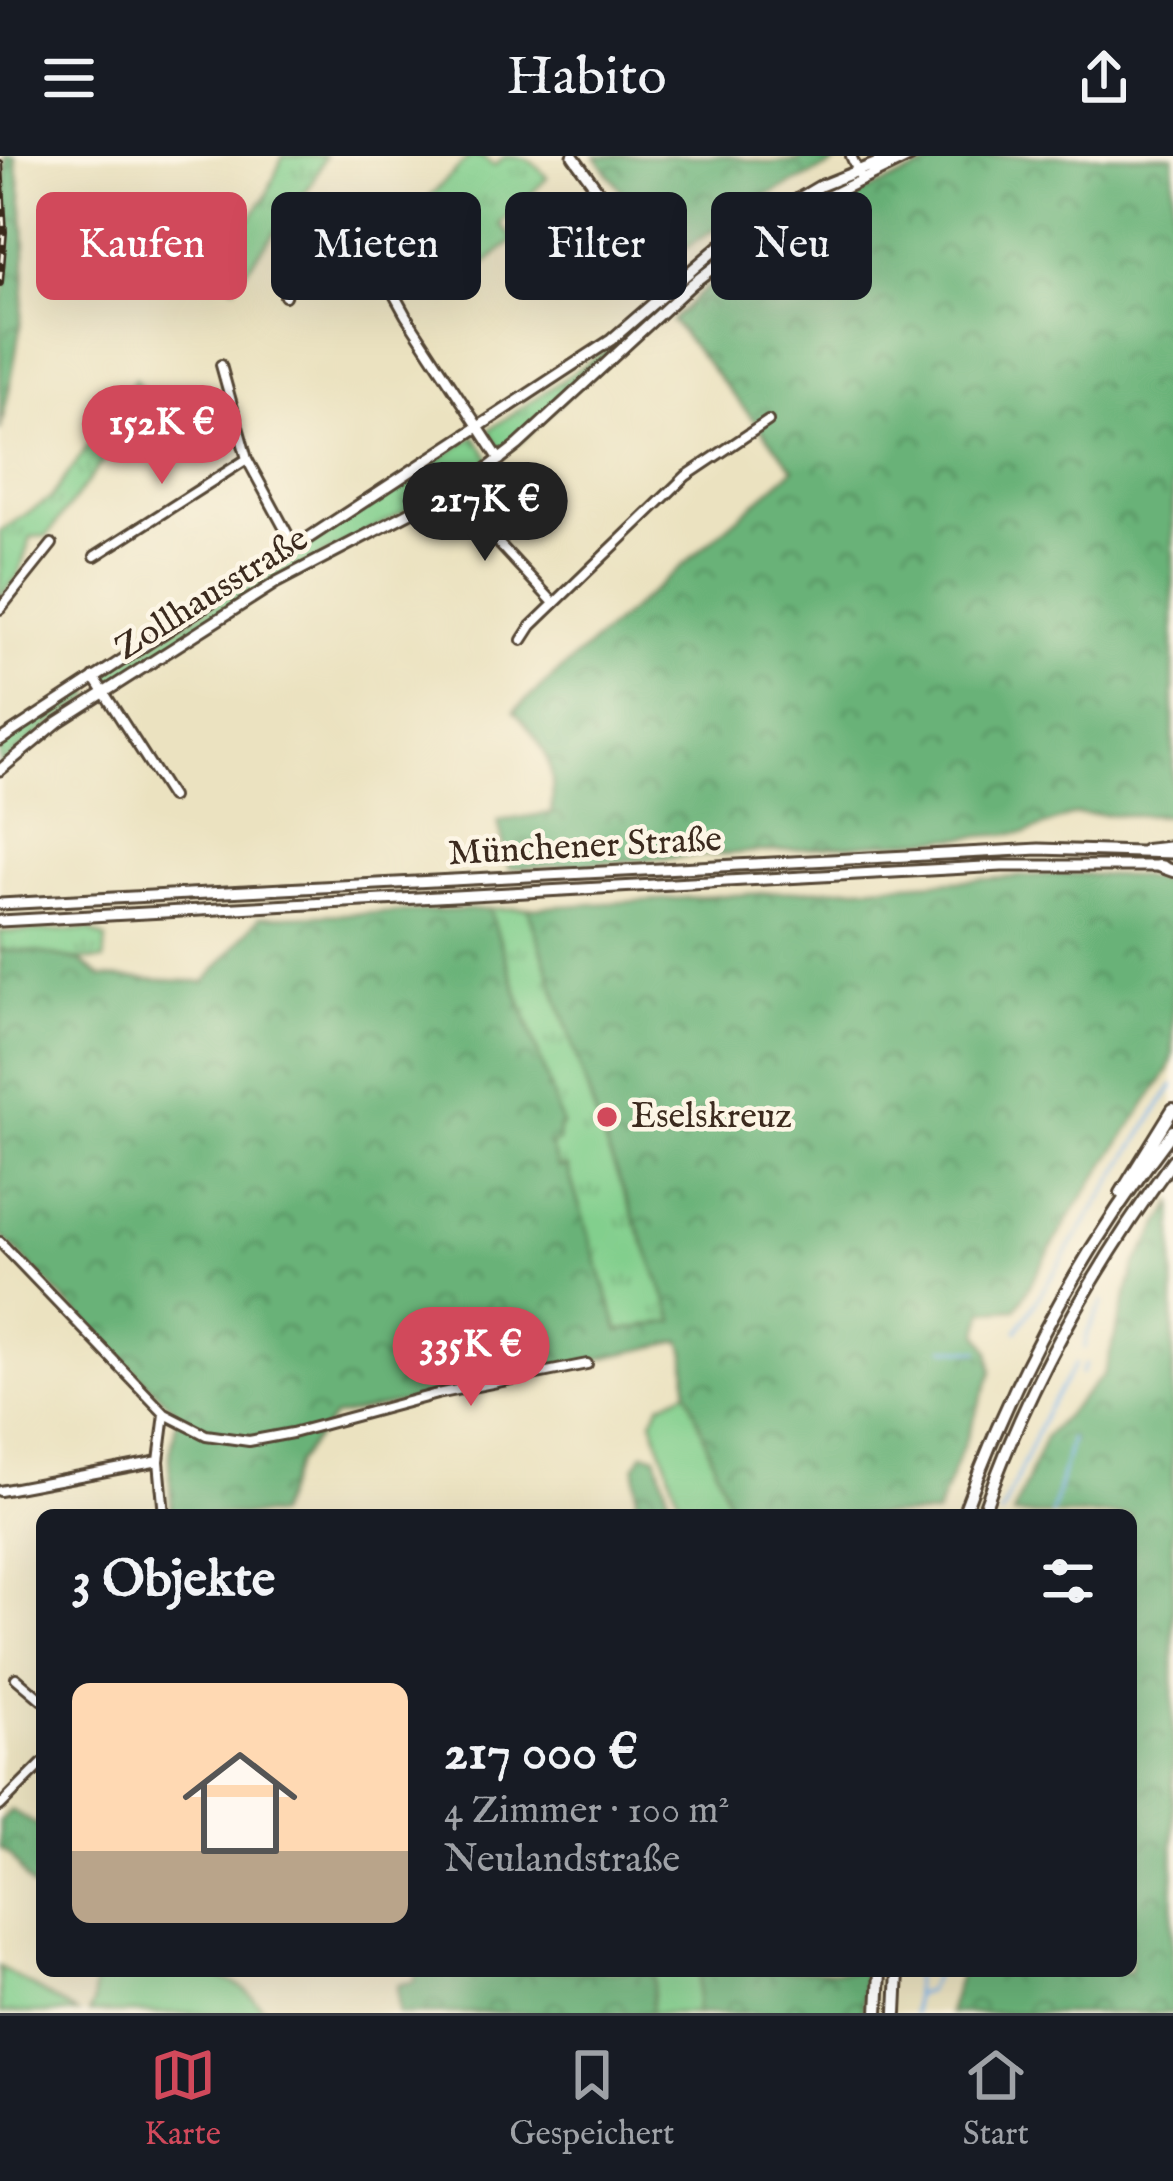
<!DOCTYPE html>
<html lang="de">
<meta charset="utf-8">
<style>
body{margin:0;font-family:"IM FELL English",serif;background:#242831;color:#f1f3f6;height:100vh;display:flex;flex-direction:column;font-size:45px;white-space:nowrap}
*{box-sizing:border-box;margin:0}
p{font-size:39px;color:#9ea1a6}
.icon{flex:none;width:66px;height:66px;fill:none;stroke:currentColor;stroke-width:2;stroke-linecap:round;stroke-linejoin:round}
.map{position:relative;flex:1;overflow:hidden}
.panel{position:absolute;left:36px;top:1353px;width:1101px;height:468px;display:flex;flex-direction:column;background:#171b24;border-radius:18px;box-shadow:0 12px 48px #0002}
.panel>*{flex:none}
.guide{position:absolute;left:36px;top:36px;width:1101px;height:108px;display:flex;gap:24px}
.price{position:absolute;translate:-50% -102px;padding:0 27px;border-radius:42px;background:#d1495b;color:#fff;font-size:39px;line-height:78px;filter:drop-shadow(0 3px 6px #0008)}
.price::after{content:'';position:absolute;left:50%;top:72px;width:36px;height:27px;margin-left:-18px;background:inherit;clip-path:polygon(0 0,100% 0,50% 100%)}
.price.current{background:#222;color:#fff}
ul{padding:0;list-style:none}
li{display:flex;align-items:center;gap:36px;height:300px;padding:0 36px}
li span{display:grid;place-items:center;flex:none;width:336px;height:240px;border-radius:18px;color:#555}
li>.icon{margin-inline-start:auto}
span .icon{width:144px;height:144px;fill:#fffc;stroke-width:1}
li b{font-size:51px}
h2{display:flex;justify-content:space-between;align-items:center;height:144px;padding:0 36px;font-size:51px}
.pill{padding:0 42px;border-radius:18px;background:#171b24;box-shadow:0 12px 48px #0002;font-size:42px;line-height:108px}
.pill.current{background:#d1495b;color:#fff}
header{display:flex;justify-content:space-between;align-items:center;height:156px;padding:0 36px;background:#171b24;font-size:54px;font-weight:600}
.dock{display:flex;justify-content:space-around;align-items:center;height:168px;border-top:3px solid #363941;background:#171b24;font-size:33px;color:#9ea1a6}
.dock a{display:grid;justify-items:center;gap:6px}
.dock .current{color:#d1495b}
.map>svg:first-child{display:block}
</style>
<header><svg class="icon" aria-label="menu" viewBox="0 0 24 24"><path d="M4 6h16M4 12h16M4 18h16"/></svg>Habito<svg class="icon" aria-label="share" viewBox="0 0 24 24"><path d="M12 15V3M7 8l5-5 5 5M5 13v7h14v-7"/></svg></header>
<div class="map">
<svg width="1173" height="1857" viewBox="0 0 1173 1857">
<defs>
<pattern id="grass-tufts" width="24" height="20" patternUnits="userSpaceOnUse" patternTransform="scale(3)"><rect width="24" height="20" fill="#82cf8d"/><path d="M3 7l-1-3M5 7V3M7 7l1-3M15 17l-1-3M17 17v-4M19 17l1-3" fill="none" stroke="#6ca873"/></pattern>
<pattern id="forest-crowns" width="20" height="18" patternUnits="userSpaceOnUse" patternTransform="scale(3)"><rect width="20" height="18" fill="#69b278"/><path d="M2 6a3 3 0 1 1 6 0M12 15a3 3 0 1 1 6 0" fill="none" stroke="#589162"/></pattern>
</defs>
<rect width="100%" height="100%" fill="#fcf5e5"/>
<filter id="ink" filterUnits="userSpaceOnUse"><feTurbulence type="fractalNoise" baseFrequency=".00833" numOctaves="2"/><feDisplacementMap in="SourceGraphic" scale="24" xChannelSelector="R" yChannelSelector="G"/><feConvolveMatrix kernelMatrix="1 2 1 2 8 2 1 2 1" color-interpolation-filters="sRGB"/></filter>
<filter id="wash" filterUnits="userSpaceOnUse"><feTurbulence type="fractalNoise" baseFrequency=".004" numOctaves="4" result="noise"/><feDisplacementMap in="SourceGraphic" scale="48" xChannelSelector="R" yChannelSelector="G"/><feGaussianBlur stdDeviation="2.7" result="paint"/><feColorMatrix in="noise" values="0 0 0 0 0 0 0 0 0 0 0 0 0 0 0 0 0 1.4 0 .05"/><feComposite in="paint" operator="in"/></filter>
<g filter="url(#wash)">
<rect width="100%" height="100%" fill="#ebe2c0"/>
<path fill="url(#grass-tufts)" stroke="#5e7c56" stroke-width="3" d="M 283,0 L 325,0 L 312,27 L 234,130 L 220,119 L 235,83 L 266,41 Z
M 470,0 L 480,0 L 494,10 L 505,0 C 527,0 534,5 547,22 L 500,68 L 514,84 L 472,119 L 467,113 L 471,109 L 433,56 L 427,58 L 420,50 Z
M 626,181 L 520,286 L 502,296 L 489,274 Z
M 135,223 L 149,244 L 47,380 L 31,381 L 18,420 L 0,442 L 0,375 L 51,342 Z
M 475,280 L 493,308 L 314,404 L 108,530 L 106,527 L 107,517 Z
M 91,534 L 91,541 L 39,577 L 0,610 L 0,590 L 80,536 Z
M 528,752 L 605,988 L 676,1165 L 618,1175 L 567,1011 L 558,1012 L 550,989 L 562,968 L 489,753 Z
M 90,774 L 106,783 L 104,804 C 69,806 35,796 0,794 L 0,776 Z"/>
<path fill="url(#forest-crowns)" stroke="#526e4b" stroke-width="3" d="M 5,0 L 15,0 C 35,101 23,176 0,275 L 0,155 L 8,109 Z
M 595,0 L 725,0 L 769,7 L 800,4 L 801,0 L 839,2 L 832,9 L 755,45 L 672,102 Z
M 951,0 L 1173,0 L 1173,660 L 1075,658 L 1026,677 L 509,713 L 498,665 L 551,657 C 558,610 544,588 514,555 L 794,313 L 672,165 C 715,121 766,81 824,56 L 828,64 L 834,63 L 836,48 Z
M 1063,718 L 1136,720 L 1173,727 L 1173,898 L 1169,914 L 1067,1065 L 1016,1153 L 984,1155 L 979,1177 L 989,1194 L 992,1216 L 936,1359 L 733,1359 L 687,1235 L 686,1198 L 681,1185 L 333,1261 L 297,1306 L 276,1359 L 172,1359 L 169,1303 L 178,1258 L 0,1079 L 0,794 L 37,796 L 80,805 L 101,821 L 205,826 L 260,761 L 489,753 L 562,969 L 559,971 L 558,986 L 550,989 L 558,1012 L 567,1011 L 619,1175 L 675,1165 L 605,988 L 528,752 Z
M 1173,1047 L 1173,1857 L 948,1857 L 961,1815 L 1131,1815 L 1131,1359 L 1013,1359 L 1045,1281 L 1104,1218 L 1135,1110 Z
M 643,1297 L 656,1299 L 674,1359 L 623,1359 L 637,1344 L 635,1311 Z
M 11,1654 L 42,1672 L 42,1738 C 22,1728 20,1701 0,1692 L 0,1665 Z
M 416,1815 L 655,1815 L 651,1857 L 399,1857 L 397,1829 L 415,1825 Z
M 700,1815 L 864,1815 L 863,1857 L 696,1857 Z"/>
<path fill="#82cf8d" stroke="#5e7c56" stroke-width="3" d="M 687,1235 L 733,1359 L 684,1359 L 652,1264 L 661,1248 Z
M 0,1811 L 77,1857 L 0,1857 Z
M 94,1815 C 149,1815 232,1800 265,1857 L 88,1857 L 94,1846 Z
M 655,1815 L 700,1815 L 696,1857 L 651,1857 Z"/>
<g fill="none" stroke-linecap="round" stroke-linejoin="round">
<path stroke="#7ab4eb" stroke-width="3" d="M 1017,1175 L 1173,929
M 944,1192 L 979,1195
M 1085,1192 L 1086,1180 L 1103,1146
M 1081,1218 L 1086,1208
M 1001,1359 L 1046,1256 L 1076,1208
M 1052,1359 L 1071,1283
M 914,1837 L 915,1815
M 913,1857 L 914,1839 L 927,1835 L 937,1815"/>
</g>
</g>
<g filter="url(#ink)">
<g fill="none" stroke-linecap="round" stroke-linejoin="round">
<defs>
<path id="minor" d="M 851,0 L 860,20
M 369,94 L 411,67
M 285,140 C 292,112 321,83 344,66 L 354,66 L 406,160 L 500,304
M 221,209 L 247,303 L 294,390
M 452,337 L 554,447
M 95,400 L 247,303
M 0,453 L 52,388
M 522,484 L 531,470 L 686,320 L 768,265
M 94,521 L 171,641
M 0,1086 L 165,1258 L 206,1279 L 249,1285 L 292,1277 L 437,1238 L 587,1208
M 0,1335 L 159,1305
M 164,1359 L 159,1305 L 165,1258
M 16,1522 L 42,1544
M 0,1650 L 42,1608"/>
<path id="major" d="M 573,0 L 630,79 L 674,130
M 0,584 L 611,184 L 723,87 L 820,30 L 895,0
M 0,614 L 58,566 L 277,426 L 474,323 L 518,289 L 692,128 L 732,97 L 806,51 L 911,0
M 0,748 L 1039,693 L 1173,697
M 0,765 L 1002,710 L 1163,710"/>
<path id="highway" d="M 1146,694 L 1173,691
M 1159,710 L 1173,715
M 1121,1037 L 1173,953
M 963,1359 C 1013,1220 1083,1092 1173,975
M 982,1359 C 1027,1231 1093,1113 1173,1004
M 878,1857 L 880,1815
M 896,1857 L 898,1815"/>
</defs>
<use href="#minor" stroke="#554636" stroke-width="14"/>
<use href="#major" stroke="#554636" stroke-width="15"/>
<use href="#highway" stroke="#554636" stroke-width="16"/>
<use href="#minor" stroke="#fff" stroke-width="8"/>
<use href="#major" stroke="#fff" stroke-width="9"/>
<use href="#highway" stroke="#fff" stroke-width="10"/>
<defs>
<path id="rail" d="M 0,7 L 4,76 L 0,127"/>
</defs>
<use href="#rail" stroke="#3b2a1e" stroke-width="8"/>
<use href="#rail" stroke="#fcf5e5" stroke-width="3" stroke-dasharray="9" stroke-linecap="butt"/>
</g>
</g>
<circle fill="#d1495b" stroke="#fcf5e5" stroke-width="4.5" cx="607" cy="961" r="12"/>
<g text-anchor="middle" dominant-baseline="central" stroke-width="9" stroke-linejoin="round" paint-order="stroke">
<g font-size="36" fill="#3b2a1e" stroke="#fcf5e5">
<text transform="translate(212 438) rotate(-32)">Zollhausstraße</text>
<text transform="translate(585 691) rotate(-3)">Münchener Straße</text>
</g>
<g font-size="36" fill="#3b2a1e" stroke="#fcf5e5" text-anchor="start">
<text x="631" y="961">Eselskreuz</text>
</g>
</g>
</svg>
<b class="price" style="left:162px;top:331px">152K €</b>
<b class="price current" style="left:485px;top:408px">217K €</b>
<b class="price" style="left:471px;top:1253px">335K €</b>
<div class="guide">
<a class="pill current">Kaufen</a>
<a class="pill">Mieten</a>
<a class="pill">Filter</a>
<a class="pill">Neu</a>
</div>
<section class="panel">
<h2>3 Objekte<svg class="icon" aria-label="filters" viewBox="0 0 24 24"><path d="M4 7h16M4 17h16"/><circle cx="9" cy="7" r="2"/><circle cx="15" cy="17" r="2"/></svg></h2>
<ul>
<li><span style="background:linear-gradient(#ffd9b3 70%,#b9a48a 0)"><svg class="icon" aria-label="home" viewBox="0 0 24 24"><path d="M3 11l9-7 9 7M6 9v11h12V9"/></svg></span><div><b>217 000 €</b><p>4 Zimmer · 100 m²</p><p>Neulandstraße</p></div></li>
</ul>
</section>
</div>
<nav class="dock">
<a class="current"><svg class="icon" aria-label="map" viewBox="0 0 24 24"><path d="M3 6l6-2 6 2 6-2v14l-6 2-6-2-6 2zM9 4v14M15 6v14"/></svg>Karte</a>
<a><svg class="icon" aria-label="saved" viewBox="0 0 24 24"><path d="M7 4h10v16l-5-4-5 4z"/></svg>Gespeichert</a>
<a><svg class="icon" aria-label="home" viewBox="0 0 24 24"><path d="M3 11l9-7 9 7M6 9v11h12V9"/></svg>Start</a>
</nav>
